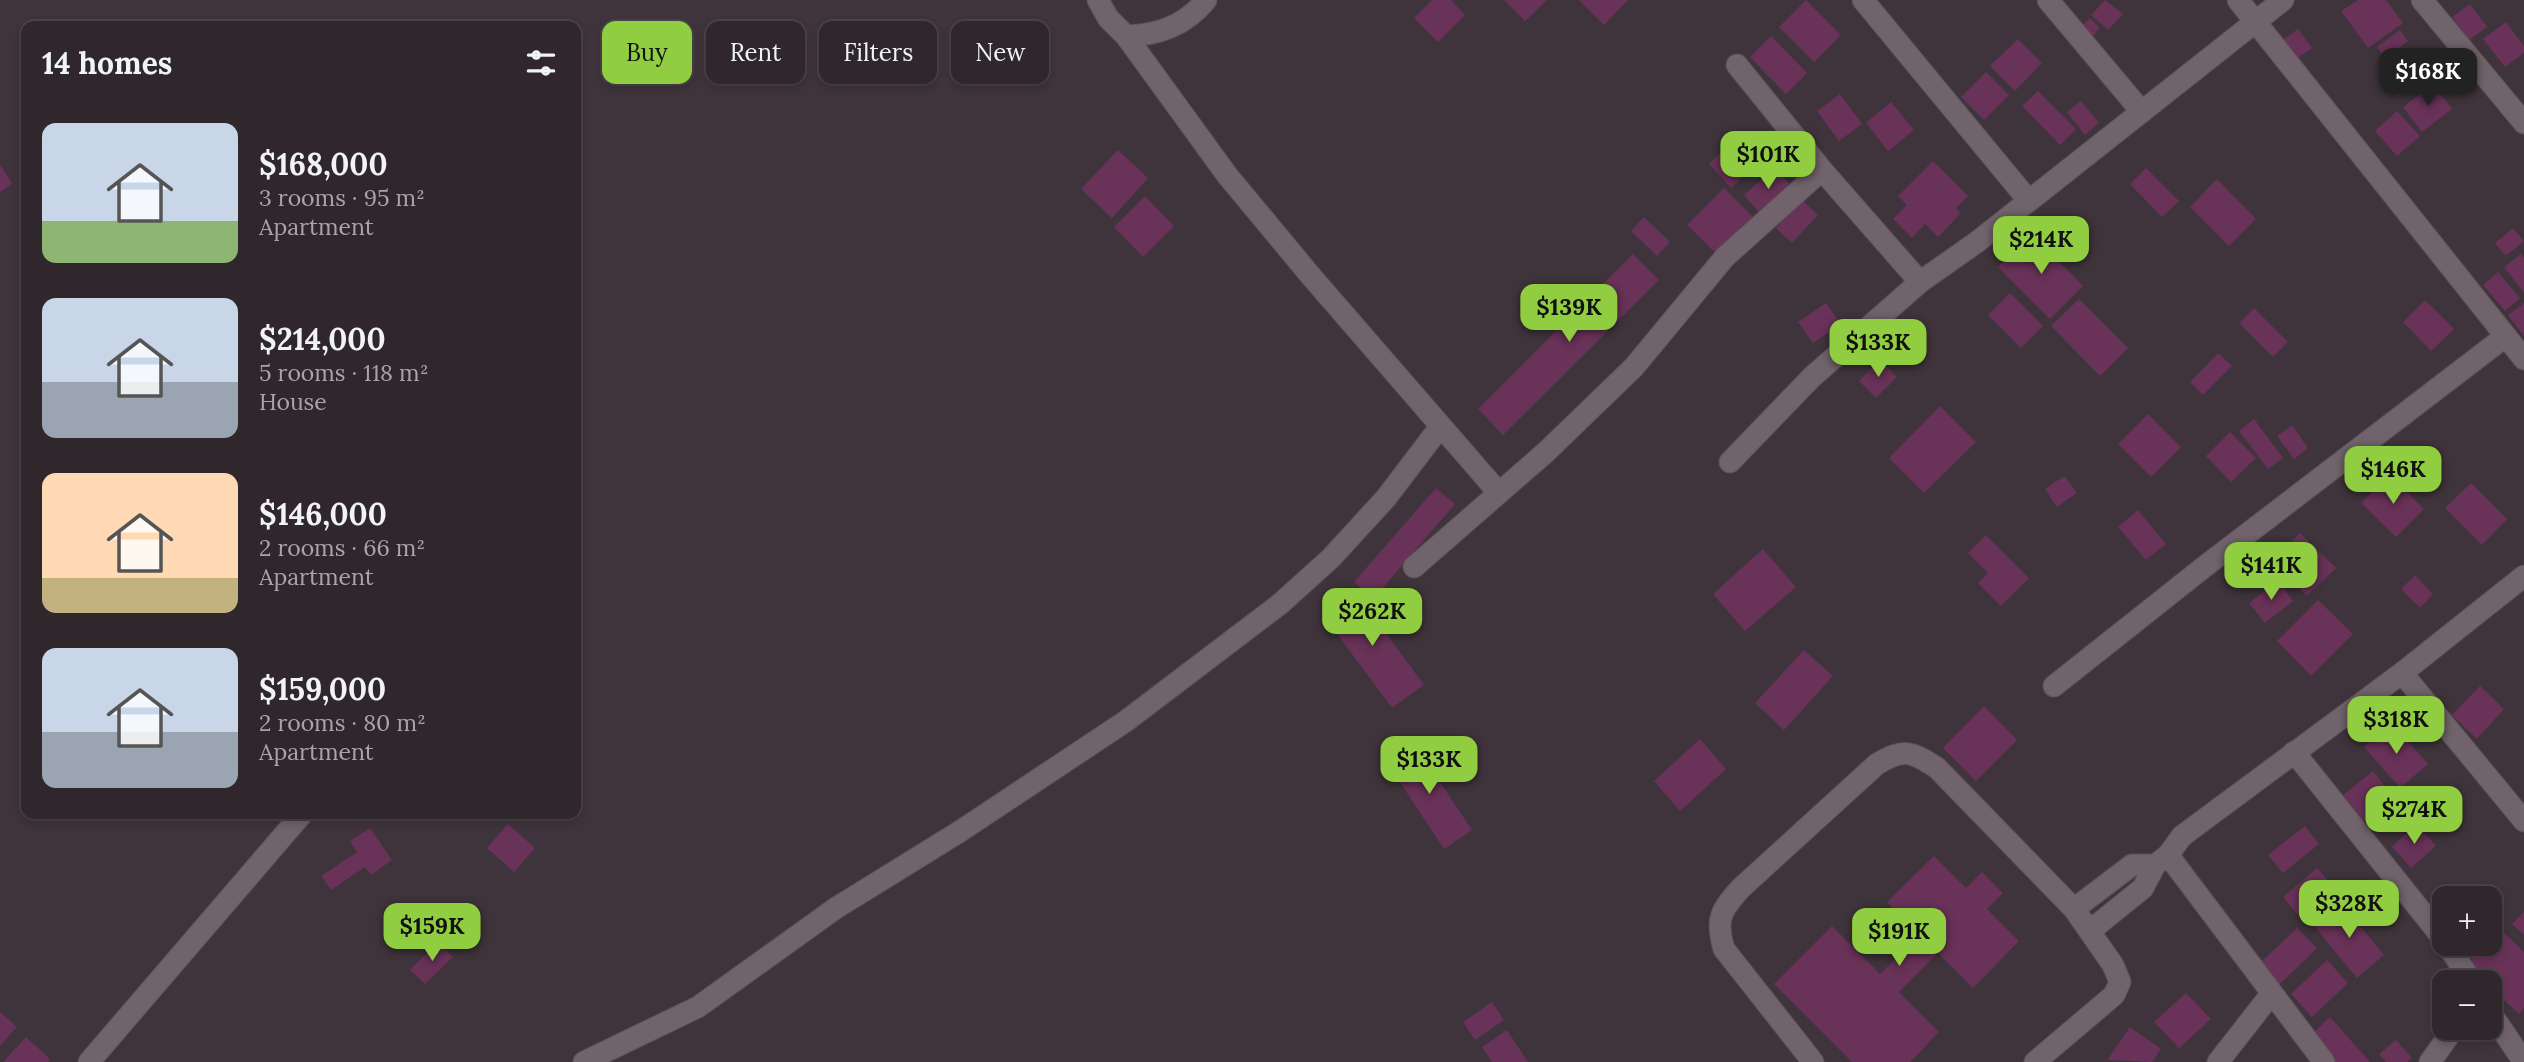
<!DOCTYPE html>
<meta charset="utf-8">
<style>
body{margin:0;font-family:Lora,serif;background:#372f34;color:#f1f3f6;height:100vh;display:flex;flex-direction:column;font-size:26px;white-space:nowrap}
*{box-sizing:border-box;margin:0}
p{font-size:23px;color:#a7a5a9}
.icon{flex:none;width:38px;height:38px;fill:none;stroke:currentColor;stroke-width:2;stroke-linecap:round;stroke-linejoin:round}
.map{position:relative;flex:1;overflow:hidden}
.drawer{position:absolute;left:21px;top:21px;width:560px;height:798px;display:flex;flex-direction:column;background:#2f272c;border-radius:14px;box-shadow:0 4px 10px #0003,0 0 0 2px #4a4448}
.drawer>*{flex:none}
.banner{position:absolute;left:602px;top:21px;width:665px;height:63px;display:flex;gap:14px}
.fabs{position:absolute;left:2432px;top:886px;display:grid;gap:14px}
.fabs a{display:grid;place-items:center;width:70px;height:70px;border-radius:14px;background:#2f272c;box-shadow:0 4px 10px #0003,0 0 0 2px #4a4448;font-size:35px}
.price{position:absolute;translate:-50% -60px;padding:0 16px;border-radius:14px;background:#91cd40;color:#111;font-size:23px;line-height:46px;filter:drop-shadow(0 2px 4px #0008)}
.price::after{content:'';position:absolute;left:50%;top:42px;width:21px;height:16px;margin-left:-10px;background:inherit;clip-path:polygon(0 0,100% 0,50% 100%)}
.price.on{background:#222;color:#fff}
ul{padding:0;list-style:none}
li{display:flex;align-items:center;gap:21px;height:175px;padding:0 21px}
li span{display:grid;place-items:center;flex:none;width:196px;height:140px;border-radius:14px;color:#555}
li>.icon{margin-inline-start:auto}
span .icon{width:84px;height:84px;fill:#fffc;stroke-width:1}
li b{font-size:30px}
h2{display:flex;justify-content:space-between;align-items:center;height:84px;padding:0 21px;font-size:30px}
.pill{padding:0 24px;border-radius:14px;background:#2f272c;box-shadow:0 4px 10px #0003,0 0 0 2px #4a4448;font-size:24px;line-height:63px}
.pill.on{background:#91cd40;color:#111}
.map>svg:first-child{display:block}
</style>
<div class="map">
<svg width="2524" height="1062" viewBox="0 0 2524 1062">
<rect width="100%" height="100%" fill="#3f343b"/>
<path fill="#693258" d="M 1432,0 L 1451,0 L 1465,15 L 1438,42 L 1414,18 Z
M 1504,0 L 1547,0 L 1525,21 Z
M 1579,0 L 1628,0 L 1604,25 Z
M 1806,0 L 1841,35 L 1814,62 L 1779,27 Z
M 2105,0 L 2123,14 L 2108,30 L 2091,15 Z
M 2358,0 L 2386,0 L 2403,23 L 2368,48 L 2341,11 Z
M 2470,4 L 2487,27 L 2469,40 L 2452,17 Z
M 2090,18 L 2100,28 L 2092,37 L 2081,27 Z
M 2506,22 L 2524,46 L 2524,53 L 2505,67 L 2483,39 Z
M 2298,29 L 2312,48 L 2295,60 L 2281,41 Z
M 2400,30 L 2408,41 L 2385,58 L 2377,47 Z
M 1771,36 L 1807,73 L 1786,94 L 1750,57 Z
M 2018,39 L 2042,63 L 2015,91 L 1990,66 Z
M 2409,50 L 2428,73 L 2399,96 L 2381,73 Z
M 1986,72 L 2009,95 L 1984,120 L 1961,97 Z
M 2433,84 L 2452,109 L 2422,132 L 2403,107 Z
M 2038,91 L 2076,129 L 2060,145 L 2022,106 Z
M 1840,94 L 1862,124 L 1839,141 L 1817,111 Z
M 2081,101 L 2099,123 L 2085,135 L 2067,112 Z
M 1891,102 L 1914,130 L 1888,151 L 1866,123 Z
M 2397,111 L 2420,136 L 2397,156 L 2375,131 Z
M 1738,135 L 1761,158 L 1731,188 L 1709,164 Z
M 1118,150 L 1148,178 L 1112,218 L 1081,189 Z
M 1933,161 L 1968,196 L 1956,208 L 1961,213 L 1938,237 L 1925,224 L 1912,238 L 1893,219 L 1907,205 L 1898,196 Z
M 0,164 L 12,184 L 0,192 Z
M 1775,167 L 1793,188 L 1761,215 L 1744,195 Z
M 2146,168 L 2179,201 L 2162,217 L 2130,184 Z
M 2217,179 L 2256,219 L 2229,246 L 2190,207 Z
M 1724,188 L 1755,219 L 1718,255 L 1687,225 Z
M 1145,196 L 1174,226 L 1143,257 L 1114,227 Z
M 1802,200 L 1818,215 L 1792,243 L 1776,228 Z
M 1644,217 L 1670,242 L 1657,256 L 1631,231 Z
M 2513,228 L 2524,241 L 2506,256 L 2495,243 Z
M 2032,234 L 2083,286 L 2050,319 L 1998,267 Z
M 1633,254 L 1659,280 L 1503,435 L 1478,409 Z
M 2521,254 L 2524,258 L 2524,293 L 2504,267 Z
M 2498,272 L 2520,298 L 2505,311 L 2483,285 Z
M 2010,293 L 2043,326 L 2021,348 L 1988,315 Z
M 2079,299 L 2128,348 L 2100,376 L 2051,326 Z
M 2425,300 L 2454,329 L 2431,351 L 2403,322 Z
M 1826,303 L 1841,324 L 1813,343 L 1798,322 Z
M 2524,303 L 2524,336 L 2508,315 Z
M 2254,308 L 2288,342 L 2273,357 L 2239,323 Z
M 2218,353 L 2232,366 L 2203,395 L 2190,382 Z
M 1880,360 L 1897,377 L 1876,398 L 1859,381 Z
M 1940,406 L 1976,442 L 1924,493 L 1889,458 Z
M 2148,414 L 2181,447 L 2151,477 L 2118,444 Z
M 2254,419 L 2283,458 L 2268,469 L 2239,431 Z
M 2292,425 L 2308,448 L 2294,459 L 2277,436 Z
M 2230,432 L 2256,458 L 2231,482 L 2206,456 Z
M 2390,475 L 2424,509 L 2396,537 L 2361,503 Z
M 2064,476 L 2077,493 L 2057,507 L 2045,489 Z
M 2471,483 L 2507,519 L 2482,545 L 2445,508 Z
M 1436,488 L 1455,504 L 1373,599 L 1354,582 Z
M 2138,510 L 2166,544 L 2146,560 L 2118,527 Z
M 2300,533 L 2336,568 L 2307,596 L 2272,561 Z
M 1986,535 L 2029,578 L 2001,606 L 1978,583 L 1988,573 L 1968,553 Z
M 1763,549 L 1796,587 L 1745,631 L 1713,594 Z
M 2415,575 L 2433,594 L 2420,608 L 2401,589 Z
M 2278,581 L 2293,601 L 2265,623 L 2249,603 Z
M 1353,588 L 1424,685 L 1392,708 L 1321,612 Z
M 2318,600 L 2353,634 L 2311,676 L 2277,641 Z
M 1804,650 L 1833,676 L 1784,730 L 1755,703 Z
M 2480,686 L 2504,709 L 2477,739 L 2452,715 Z
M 1984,706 L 2017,740 L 1976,781 L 1943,748 Z
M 2392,723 L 2428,764 L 2400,788 L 2364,747 Z
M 1700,739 L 1726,769 L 1680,811 L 1654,781 Z
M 1414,743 L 1472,830 L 1444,849 L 1386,761 Z
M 2373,771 L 2395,798 L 2365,822 L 2343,795 Z
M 508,824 L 535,848 L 514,872 L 487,848 Z
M 2416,824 L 2436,846 L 2411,868 L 2392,847 Z
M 2305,826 L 2319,844 L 2283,873 L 2268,855 Z
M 370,828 L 392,860 L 371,875 L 365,867 L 331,890 L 321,876 L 357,852 L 350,841 Z
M 1934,856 L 1966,888 L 1982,872 L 2003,893 L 1987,909 L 2019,941 L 1973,988 L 1938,953 L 1899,992 L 1939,1032 L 1910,1062 L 1852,1062 L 1774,984 L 1832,926 L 1880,974 L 1920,935 L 1887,902 Z
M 2317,868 L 2333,886 L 2299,916 L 2283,897 Z
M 2341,903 L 2384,955 L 2357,978 L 2314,926 Z
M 2524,912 L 2524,935 L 2512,924 Z
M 2297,928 L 2317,948 L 2279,985 L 2259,964 Z
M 2501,930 L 2524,952 L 2524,1008 L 2519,1014 L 2490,987 L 2490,982 L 2485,982 L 2467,965 Z
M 438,942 L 453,957 L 425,984 L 410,970 Z
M 2327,960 L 2348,983 L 2312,1017 L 2291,994 Z
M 2186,993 L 2211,1019 L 2179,1048 L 2154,1022 Z
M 1492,1002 L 1504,1020 L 1475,1040 L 1463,1022 Z
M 0,1012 L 17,1027 L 0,1046 Z
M 2330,1017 L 2370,1062 L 2333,1062 L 2310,1036 Z
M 2130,1027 L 2161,1049 L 2152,1062 L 2107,1060 Z
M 1507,1030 L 1528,1062 L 1492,1062 L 1482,1047 Z
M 26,1037 L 50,1059 L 48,1062 L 3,1062 Z
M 2396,1040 L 2412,1058 L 2407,1062 L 2386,1062 L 2379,1054 Z"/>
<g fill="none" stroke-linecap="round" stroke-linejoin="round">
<defs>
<path id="minor" d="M 1098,0 L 1108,18 L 1126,36 L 1227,175 L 1310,275 L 1499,493
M 1863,0 L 2029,201
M 2048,0 L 2142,112
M 2238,0 L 2524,359
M 2422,0 L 2524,123
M 1126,36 C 1158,35 1185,26 1206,0
M 1737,65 L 1822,170 L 1920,282
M 1730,462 L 1812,377 L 1920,282 L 1977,242 L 2283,0
M 1414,567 L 1546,452 L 1634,367 L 1725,257 L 1822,170
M 2402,673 L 2524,821
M 2054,686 L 2204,567 L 2506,336
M 2294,752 L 2445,941
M 2074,909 L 2132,865 L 2155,865
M 2091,930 L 2143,888 L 2155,865 L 2168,855
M 2446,943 L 2472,982
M 2490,1012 L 2524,1062
M 89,1062 L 302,814
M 584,1062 L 698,1007 L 836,908 L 959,832 L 1126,721 L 1280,604 L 1331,558 L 1386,498 L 1440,427
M 1813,1062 L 1724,949 C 1715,919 1721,910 1741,888 L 1877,764 C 1904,748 1911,751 1937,768 L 2074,909 L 2113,965 L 2120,982 L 2114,995 L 2035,1062
M 2218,1062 L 2272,993
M 2324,1062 L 2168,855 L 2182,836 L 2402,673 L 2524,576
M 2430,1062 L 2455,1027"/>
</defs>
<use href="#minor" stroke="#5b5157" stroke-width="23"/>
<use href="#minor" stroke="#70636b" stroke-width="21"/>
</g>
</svg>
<div class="fabs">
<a>+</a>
<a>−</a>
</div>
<b class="price on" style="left:2428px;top:108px">$168K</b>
<b class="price" style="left:1768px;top:191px">$101K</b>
<b class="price" style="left:2041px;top:276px">$214K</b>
<b class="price" style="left:1569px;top:344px">$139K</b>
<b class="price" style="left:1878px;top:379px">$133K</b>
<b class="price" style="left:2393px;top:506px">$146K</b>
<b class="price" style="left:2271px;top:602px">$141K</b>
<b class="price" style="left:1372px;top:648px">$262K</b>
<b class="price" style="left:2396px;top:756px">$318K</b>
<b class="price" style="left:1429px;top:796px">$133K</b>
<b class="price" style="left:2414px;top:846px">$274K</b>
<b class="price" style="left:2349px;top:940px">$328K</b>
<b class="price" style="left:432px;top:963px">$159K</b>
<b class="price" style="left:1899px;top:968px">$191K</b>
<div class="banner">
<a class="pill on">Buy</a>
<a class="pill">Rent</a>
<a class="pill">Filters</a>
<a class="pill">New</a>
</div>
<section class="drawer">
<h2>14 homes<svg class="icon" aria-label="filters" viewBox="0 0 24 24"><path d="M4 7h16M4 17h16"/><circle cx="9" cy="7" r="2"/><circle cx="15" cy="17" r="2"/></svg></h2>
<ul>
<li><span style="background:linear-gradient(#c9d6e8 70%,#8fb573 0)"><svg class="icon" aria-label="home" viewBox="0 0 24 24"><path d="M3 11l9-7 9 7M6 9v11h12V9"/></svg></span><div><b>$168,000</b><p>3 rooms · 95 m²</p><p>Apartment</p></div></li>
<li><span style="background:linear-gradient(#c9d6e8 60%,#9aa5b1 0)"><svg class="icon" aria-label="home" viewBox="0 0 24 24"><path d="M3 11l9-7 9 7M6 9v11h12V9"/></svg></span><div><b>$214,000</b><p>5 rooms · 118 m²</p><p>House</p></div></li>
<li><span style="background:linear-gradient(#ffd9b3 75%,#c2b280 0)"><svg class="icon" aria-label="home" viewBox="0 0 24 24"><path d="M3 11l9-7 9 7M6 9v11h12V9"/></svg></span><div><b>$146,000</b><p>2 rooms · 66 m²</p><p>Apartment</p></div></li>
<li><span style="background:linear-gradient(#c9d6e8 60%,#9aa5b1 0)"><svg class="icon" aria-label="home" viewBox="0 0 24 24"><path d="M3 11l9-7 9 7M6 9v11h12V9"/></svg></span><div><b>$159,000</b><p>2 rooms · 80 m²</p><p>Apartment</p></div></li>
</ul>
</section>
</div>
